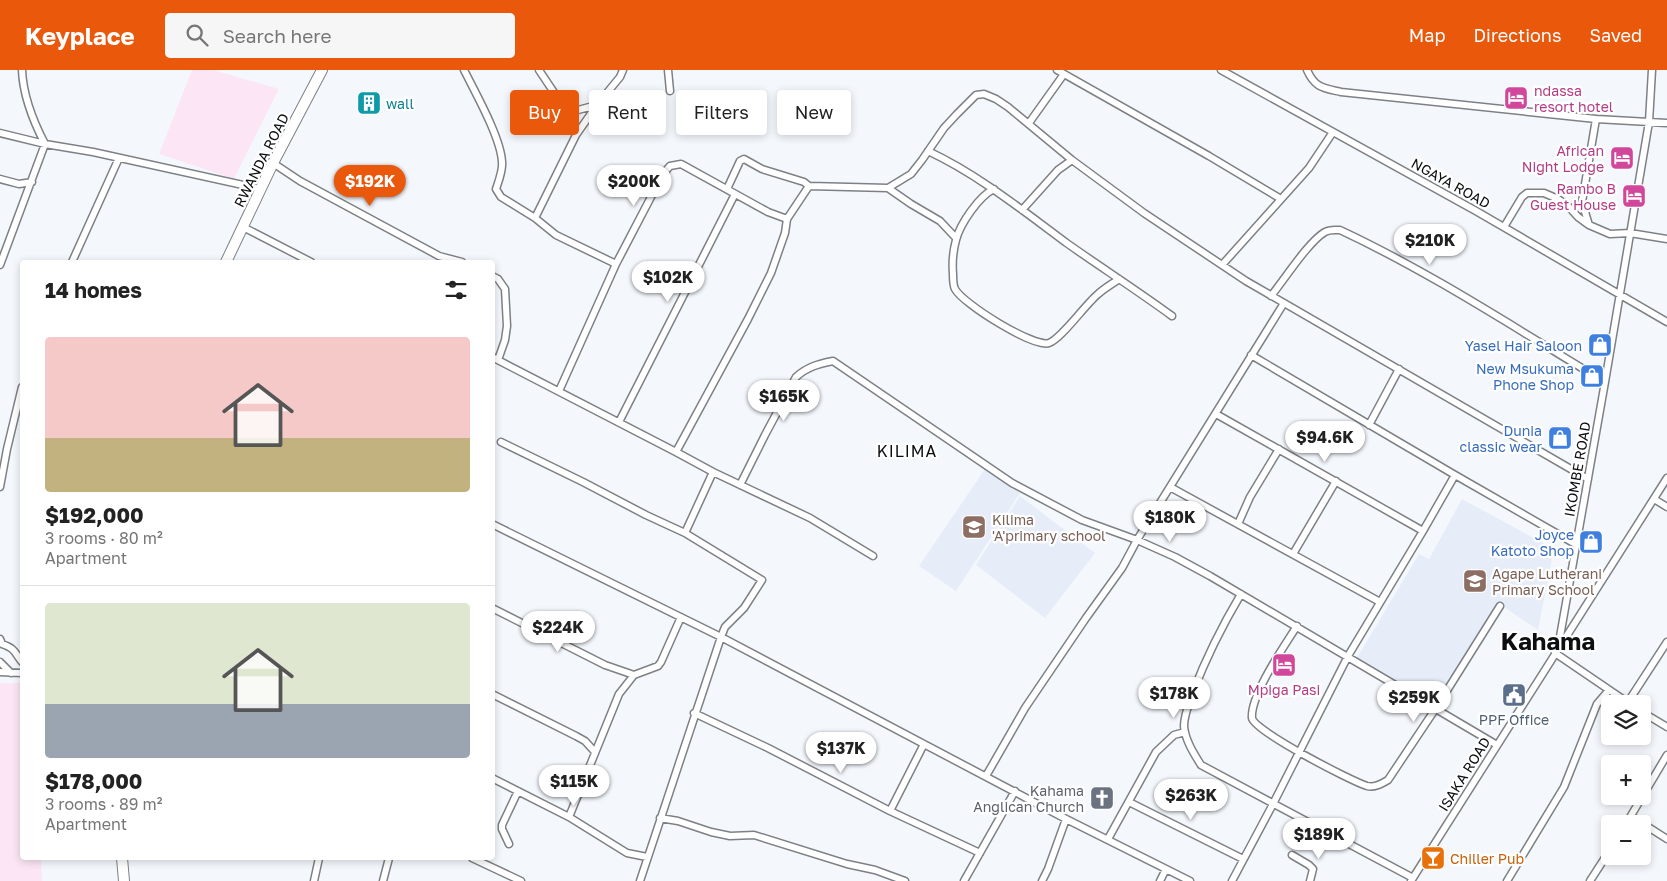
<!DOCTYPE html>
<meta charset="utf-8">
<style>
body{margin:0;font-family:"Golos Text",sans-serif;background:#f6f6f6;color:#222;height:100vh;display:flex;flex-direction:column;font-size:19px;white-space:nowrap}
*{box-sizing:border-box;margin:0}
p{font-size:16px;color:#767676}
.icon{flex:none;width:28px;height:28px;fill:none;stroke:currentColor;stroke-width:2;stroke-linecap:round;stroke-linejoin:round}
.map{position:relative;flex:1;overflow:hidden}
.sheet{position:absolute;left:20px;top:190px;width:475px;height:600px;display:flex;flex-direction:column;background:#fff;border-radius:5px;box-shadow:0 2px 8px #0003}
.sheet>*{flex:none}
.banner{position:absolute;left:510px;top:20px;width:475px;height:45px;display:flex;gap:10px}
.controls{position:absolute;left:1601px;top:625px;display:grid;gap:10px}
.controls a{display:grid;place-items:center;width:50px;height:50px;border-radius:5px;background:#fff;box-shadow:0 2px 8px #0003;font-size:25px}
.price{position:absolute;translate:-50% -42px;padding:0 11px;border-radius:18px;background:#fff;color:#222;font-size:16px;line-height:32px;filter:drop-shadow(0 1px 2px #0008)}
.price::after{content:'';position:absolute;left:50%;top:30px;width:15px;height:11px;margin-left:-8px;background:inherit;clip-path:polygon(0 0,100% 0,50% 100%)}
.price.current{background:#ea580c;color:#fff}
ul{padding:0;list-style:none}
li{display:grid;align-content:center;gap:10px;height:265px;padding:0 25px}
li+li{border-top:1px solid #e0e0e0}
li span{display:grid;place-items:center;height:155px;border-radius:5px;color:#555}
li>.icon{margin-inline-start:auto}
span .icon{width:90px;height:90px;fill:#fffc;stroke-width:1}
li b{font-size:21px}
h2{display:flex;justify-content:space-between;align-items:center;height:60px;padding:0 25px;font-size:21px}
.chip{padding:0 18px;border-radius:5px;background:#fff;box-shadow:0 2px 8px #0003;font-size:18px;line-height:45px}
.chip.current{background:#ea580c;color:#fff}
header{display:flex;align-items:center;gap:30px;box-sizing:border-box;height:70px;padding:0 25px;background:#ea580c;color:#fff}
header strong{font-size:24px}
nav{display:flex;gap:28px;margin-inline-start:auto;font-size:18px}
.search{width:350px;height:45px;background:#f6f6f6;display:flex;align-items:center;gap:12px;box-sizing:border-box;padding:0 18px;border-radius:5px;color:#767676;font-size:19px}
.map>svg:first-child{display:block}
</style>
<header>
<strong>Keyplace</strong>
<div class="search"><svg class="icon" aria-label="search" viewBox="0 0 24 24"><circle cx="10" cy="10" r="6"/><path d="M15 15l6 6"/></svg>Search here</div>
<nav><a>Map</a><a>Directions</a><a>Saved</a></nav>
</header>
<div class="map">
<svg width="1667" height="811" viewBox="0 0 1667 811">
<rect width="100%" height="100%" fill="#f4f8fd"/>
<path fill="#e6edf9" d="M 985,399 L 1020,423 L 956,521 L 919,496 Z
M 1020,426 L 1095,483 L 1045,548 L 976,495 Z
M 1462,429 L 1554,479 L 1538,560 L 1498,533 L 1433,635 L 1357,588 L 1419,484 L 1429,489 Z"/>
<path fill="#fce6f5" d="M 192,0 L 213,0 L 279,19 L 234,109 L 159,84 Z
M 0,613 L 22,613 L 22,788 L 41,788 L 42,811 L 0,811 Z"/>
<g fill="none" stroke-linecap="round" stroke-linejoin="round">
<defs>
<path id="minor" d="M 464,0 C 475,22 501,68 502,92 C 503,100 499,110 496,119 L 501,127 L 535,148 L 556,165 L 616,194
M 539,0 L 563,36 L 578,40 L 597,35
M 668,0 L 670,21
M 1057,0 L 1209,86 L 1281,129
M 1221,0 L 1476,141 L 1667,252
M 1307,0 C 1315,18 1323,18 1341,22 L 1596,49 L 1667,53
M 1029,53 L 1064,4
M 0,63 L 45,74 L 93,82 L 261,119
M 928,81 C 979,105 1022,140 1068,174 C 1102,198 1138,221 1172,246
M 273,93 L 300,111 L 439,186 L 462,192
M 0,109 L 19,114 L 32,112
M 888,118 L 911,134 L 940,151 L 956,168
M 727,119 L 740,91 L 744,89 L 762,99 L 804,112 L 809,116 L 888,118 L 911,104 L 922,90 L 944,58 L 957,44 L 976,25 L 984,24 L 996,29 L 1008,37 L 1072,90 L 1144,143 L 1246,211 L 1588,409
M 994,119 C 979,126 960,154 956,170 C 953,181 952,192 953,204 C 953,208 953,215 955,219 C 963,234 1034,278 1049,273 C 1061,269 1085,235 1097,225 C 1103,219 1112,214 1119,209
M 1022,140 L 1058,100 L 1072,90
M 535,148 L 576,65 L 597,35 L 620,7 L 623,0
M 1589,155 L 1582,132 L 1596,49
M 243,157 L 311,192
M 1504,157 L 1522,127 L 1527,123 L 1544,123 L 1558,129 L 1568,136 L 1578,147 L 1589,155 L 1610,164 L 1630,163 L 1667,169
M 72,192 L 119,88
M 0,195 L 45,74 C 33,51 23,26 22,0
M 1222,195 L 1309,98 L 1333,62
M 492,206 L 498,209 L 505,219 L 507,256 L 505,270 L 498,290
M 1271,226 C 1284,210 1309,171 1325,162 C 1330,159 1335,160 1340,160 C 1432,203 1518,260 1605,312
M 1251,285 L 1455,405 L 1577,475
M 492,287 L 676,382
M 559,321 L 616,194 L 663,104 L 670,96 L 681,94 L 768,142 L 787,149
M 1216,344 L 1423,461
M 619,352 L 735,124
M 1369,355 L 1399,299
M 501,372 L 583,412 L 646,445 L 685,463
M 713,402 L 810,448 L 873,486
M 740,415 L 765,365 L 796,307 C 807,297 818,294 833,291 L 1012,413 L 1082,450 L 1137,470 L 1175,487 L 1210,506 L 1497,675
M 0,417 L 7,379 L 22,317
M 1170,417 L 1380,532
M 1654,429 L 1667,437
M 492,454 L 721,567 L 1066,749 L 1190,811
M 1238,454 L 1250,427 L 1279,379
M 1293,484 L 1336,411
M 1241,524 C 1222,556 1206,588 1193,622 C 1189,633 1184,645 1184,656 C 1185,670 1194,684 1201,695 L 1413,808
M 492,538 L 605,595 L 634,605
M 1297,556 C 1285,575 1250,625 1252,648 C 1254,661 1351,711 1367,716 C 1374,718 1381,714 1388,710 L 1436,638 L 1500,536
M 0,569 L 2,574 C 16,579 14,582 22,592
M 1558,578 L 1605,312 L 1649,52 L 1652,0
M 1555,583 L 1630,634
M 0,592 L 11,603
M 0,602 L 22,603
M 492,624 L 576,666 L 585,671 L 595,682
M 1628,632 L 1667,572
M 1642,642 L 1667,657
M 694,643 L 768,678 L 890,741 L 980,783
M 986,706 L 1025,638 L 1086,548 L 1122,498 L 1137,470 L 1284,233
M 492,708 L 569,747 L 627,783 L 647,787
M 1129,732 L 1243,789
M 890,741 L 924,674
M 1631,746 L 1667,769
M 569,747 L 619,624 L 634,605 L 658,596 L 661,592 L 681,547
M 660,748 L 678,751 L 711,762 L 730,766 L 754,765 L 847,794 L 875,800 L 905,811
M 1626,754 L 1667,685
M 1108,769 L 1156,682 L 1174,665 L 1185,662
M 509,774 L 502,759 L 502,755 L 518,721
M 1292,785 L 1309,795 L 1313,799 L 1310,811
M 472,788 L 521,811
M 314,811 L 319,788
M 383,811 L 389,788
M 640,811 L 721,567 L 725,557 L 744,538 L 762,510 L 685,463 L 713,402 L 676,382 L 748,249 L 771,203 L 785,163 L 787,149 L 809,116
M 964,811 L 1015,721
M 1042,811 L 1048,799 L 1066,749
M 1160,811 L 1166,799
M 1232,811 L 1273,734 L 1348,586 L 1423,461 L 1455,405
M 1411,811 L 1667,408
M 1507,811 L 1564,717 L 1597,634 L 1609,620
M 1590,811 L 1610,780"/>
<path id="highway" d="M 226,192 L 273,93 L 322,0
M 122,788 L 124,811"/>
</defs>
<use href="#minor" stroke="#7d8085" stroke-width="9"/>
<use href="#highway" stroke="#7d8085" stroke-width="12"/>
<use href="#minor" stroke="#fff" stroke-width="6"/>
<use href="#highway" stroke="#fff" stroke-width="10"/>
</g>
<defs>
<symbol id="hotel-square" viewBox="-11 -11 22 22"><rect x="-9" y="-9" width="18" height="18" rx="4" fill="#d1479c" stroke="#fff"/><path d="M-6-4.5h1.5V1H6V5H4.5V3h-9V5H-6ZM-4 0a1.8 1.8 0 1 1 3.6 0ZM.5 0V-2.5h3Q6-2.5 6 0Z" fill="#fff"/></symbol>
<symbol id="building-square" viewBox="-11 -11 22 22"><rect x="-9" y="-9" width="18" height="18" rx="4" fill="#0f9aa8" stroke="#fff"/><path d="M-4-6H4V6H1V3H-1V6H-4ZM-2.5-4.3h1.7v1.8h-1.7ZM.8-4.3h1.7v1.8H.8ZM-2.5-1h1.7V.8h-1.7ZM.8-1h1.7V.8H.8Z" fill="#fff"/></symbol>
<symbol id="shop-square" viewBox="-11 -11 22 22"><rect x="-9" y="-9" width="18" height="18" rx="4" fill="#3f7fe0" stroke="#fff"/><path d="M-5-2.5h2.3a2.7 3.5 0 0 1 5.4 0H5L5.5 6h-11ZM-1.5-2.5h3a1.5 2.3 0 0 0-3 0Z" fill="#fff"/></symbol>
<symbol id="school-square" viewBox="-11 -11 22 22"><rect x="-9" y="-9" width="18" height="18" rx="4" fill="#8d6e63" stroke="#fff"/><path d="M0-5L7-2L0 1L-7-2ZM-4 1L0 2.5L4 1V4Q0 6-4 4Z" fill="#fff"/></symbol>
<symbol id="civic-square" viewBox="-11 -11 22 22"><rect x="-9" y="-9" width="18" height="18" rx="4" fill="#5c6f8a" stroke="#fff"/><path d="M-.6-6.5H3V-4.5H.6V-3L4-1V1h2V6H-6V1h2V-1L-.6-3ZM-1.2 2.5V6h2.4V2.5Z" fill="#fff"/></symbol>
<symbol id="church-square" viewBox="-11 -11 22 22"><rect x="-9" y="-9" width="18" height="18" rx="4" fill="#6b7280" stroke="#fff"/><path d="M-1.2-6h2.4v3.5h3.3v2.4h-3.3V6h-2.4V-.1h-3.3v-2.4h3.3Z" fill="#fff"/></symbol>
<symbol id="bar-square" viewBox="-11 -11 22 22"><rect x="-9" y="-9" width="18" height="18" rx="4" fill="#e8710a" stroke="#fff"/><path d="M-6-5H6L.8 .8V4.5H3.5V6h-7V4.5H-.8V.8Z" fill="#fff"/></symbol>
</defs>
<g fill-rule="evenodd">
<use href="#hotel-square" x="1502" y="14" width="28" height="28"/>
<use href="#building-square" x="355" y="19" width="28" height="28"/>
<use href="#hotel-square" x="1608" y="74" width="28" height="28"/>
<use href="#hotel-square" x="1620" y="112" width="28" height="28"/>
<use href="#shop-square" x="1586" y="261" width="28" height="28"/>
<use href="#shop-square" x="1578" y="292" width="28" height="28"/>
<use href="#shop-square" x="1546" y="354" width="28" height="28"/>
<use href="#school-square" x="960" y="443" width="28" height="28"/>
<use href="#shop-square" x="1577" y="458" width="28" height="28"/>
<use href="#school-square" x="1461" y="497" width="28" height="28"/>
<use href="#hotel-square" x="1270" y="581" width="28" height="28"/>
<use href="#civic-square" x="1500" y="611" width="28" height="28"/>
<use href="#church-square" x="1088" y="714" width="28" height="28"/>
<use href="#bar-square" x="1419" y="774" width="28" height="28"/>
</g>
<g text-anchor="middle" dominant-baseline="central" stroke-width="4.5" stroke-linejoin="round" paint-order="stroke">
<g font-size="14" fill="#b23c85" stroke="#fff" text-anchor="end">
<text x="1534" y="20" text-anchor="start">ndassa<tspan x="1534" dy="16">resort hotel</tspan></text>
<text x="1604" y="80">African<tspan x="1604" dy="16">Night Lodge</tspan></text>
<text x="1616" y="118">Rambo B<tspan x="1616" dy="16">Guest House</tspan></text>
<text x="1284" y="619" text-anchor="middle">Mpiga Pasi</text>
</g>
<g font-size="14" fill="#0d838f" stroke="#fff" text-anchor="start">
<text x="386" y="33">wall</text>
</g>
<g font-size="14" fill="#0d0e10" stroke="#fff">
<text transform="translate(261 90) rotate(-63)">RWANDA ROAD</text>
<text transform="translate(1451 113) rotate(29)">NGAYA ROAD</text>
<text transform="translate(1577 399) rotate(-80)">IKOMBE ROAD</text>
<text transform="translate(1464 704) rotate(-58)">ISAKA ROAD</text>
</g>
<g font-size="14" fill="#366cbe" stroke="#fff" text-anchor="end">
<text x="1582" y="275">Yasel Hair Saloon</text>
<text x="1574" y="298">New Msukuma<tspan x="1574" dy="16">Phone Shop</tspan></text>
<text x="1542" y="360">Dunia<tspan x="1542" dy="16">classic wear</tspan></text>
<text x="1574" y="464">Joyce<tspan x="1574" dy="16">Katoto Shop</tspan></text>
</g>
<g font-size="14" fill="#785e54" stroke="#fff" text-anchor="start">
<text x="992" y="449">Kilima<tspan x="992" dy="16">'A'primary school</tspan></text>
<text x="1492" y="503">Agape Lutherani<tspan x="1492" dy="16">Primary School</tspan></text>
</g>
<g font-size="14" fill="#4e5e75" stroke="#fff">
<text x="1514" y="649">PPF Office</text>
</g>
<g font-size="14" fill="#5b616d" stroke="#fff" text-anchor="end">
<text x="1084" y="720">Kahama<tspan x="1084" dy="16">Anglican Church</tspan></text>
</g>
<g font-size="14" fill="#c56008" stroke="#fff" text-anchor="start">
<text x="1450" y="788">Chiller Pub</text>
</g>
<g font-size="16" letter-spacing="1" fill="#0d0e10" stroke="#fff">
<text x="907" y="381">KILIMA</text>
</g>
<g font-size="24" font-weight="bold" fill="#0d0e10" stroke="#fff">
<text x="1548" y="570">Kahama</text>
</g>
</g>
</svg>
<div class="controls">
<a><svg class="icon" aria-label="layers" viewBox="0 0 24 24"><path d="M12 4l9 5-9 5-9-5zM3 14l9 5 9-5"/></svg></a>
<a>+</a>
<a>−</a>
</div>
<b class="price current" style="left:370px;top:137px">$192K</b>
<b class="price" style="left:634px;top:137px">$200K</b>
<b class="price" style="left:1430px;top:196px">$210K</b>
<b class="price" style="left:668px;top:233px">$102K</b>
<b class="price" style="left:784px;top:352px">$165K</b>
<b class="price" style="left:1325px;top:393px">$94.6K</b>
<b class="price" style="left:1170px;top:473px">$180K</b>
<b class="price" style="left:558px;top:583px">$224K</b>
<b class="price" style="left:1174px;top:649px">$178K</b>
<b class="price" style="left:1414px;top:653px">$259K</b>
<b class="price" style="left:841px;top:704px">$137K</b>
<b class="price" style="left:574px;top:737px">$115K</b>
<b class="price" style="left:1191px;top:751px">$263K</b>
<b class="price" style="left:1319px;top:790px">$189K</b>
<div class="banner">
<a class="chip current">Buy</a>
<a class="chip">Rent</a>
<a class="chip">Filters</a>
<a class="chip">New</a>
</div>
<section class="sheet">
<h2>14 homes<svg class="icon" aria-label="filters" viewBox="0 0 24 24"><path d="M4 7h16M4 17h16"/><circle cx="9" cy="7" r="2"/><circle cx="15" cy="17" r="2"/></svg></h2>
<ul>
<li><span style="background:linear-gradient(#f6c9c9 65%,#c2b280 0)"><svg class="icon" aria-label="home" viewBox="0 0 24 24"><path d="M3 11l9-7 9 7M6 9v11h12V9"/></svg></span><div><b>$192,000</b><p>3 rooms · 80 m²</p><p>Apartment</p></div></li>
<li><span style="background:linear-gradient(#dfe7d0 65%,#9aa5b1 0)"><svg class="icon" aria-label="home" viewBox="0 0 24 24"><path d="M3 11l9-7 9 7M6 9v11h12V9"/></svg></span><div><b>$178,000</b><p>3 rooms · 89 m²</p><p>Apartment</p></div></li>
</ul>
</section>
</div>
